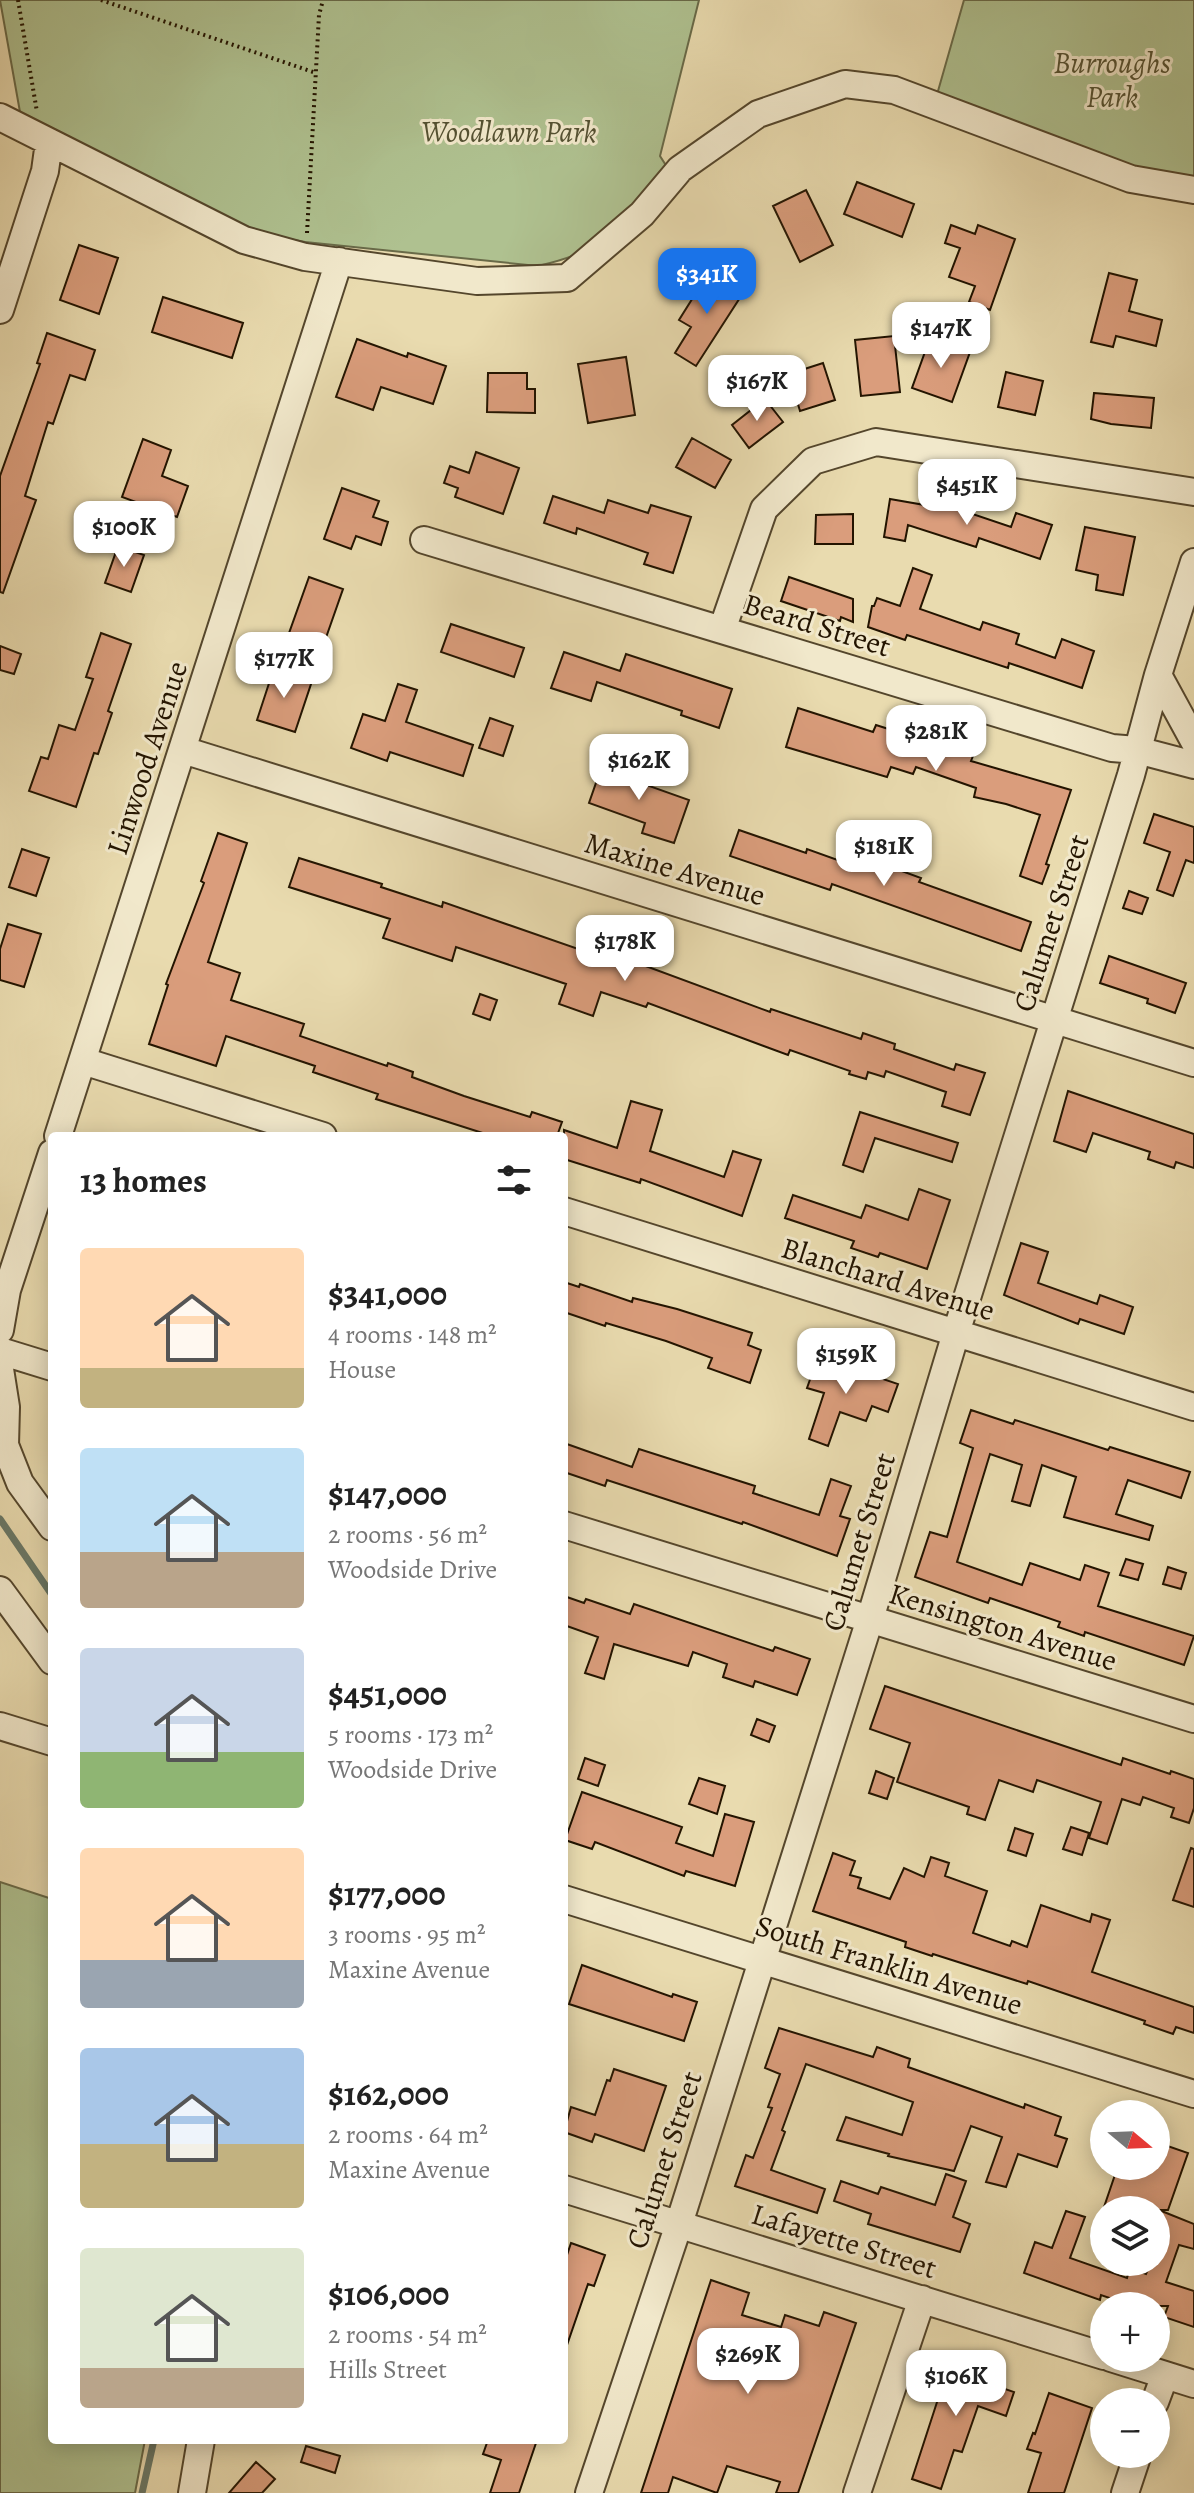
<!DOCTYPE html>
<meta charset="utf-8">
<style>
body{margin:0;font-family:Alegreya,serif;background:#f2f2f2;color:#222;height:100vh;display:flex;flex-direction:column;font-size:30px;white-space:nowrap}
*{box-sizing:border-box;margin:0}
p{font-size:26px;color:#767676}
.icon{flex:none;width:44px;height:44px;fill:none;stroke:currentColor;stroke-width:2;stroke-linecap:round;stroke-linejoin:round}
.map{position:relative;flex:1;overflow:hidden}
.sheet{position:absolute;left:48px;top:1132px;width:520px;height:1312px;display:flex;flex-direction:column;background:#fff;border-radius:8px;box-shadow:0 4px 20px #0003}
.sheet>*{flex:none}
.needle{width:52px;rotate:109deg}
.buttons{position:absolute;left:1090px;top:2100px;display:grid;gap:16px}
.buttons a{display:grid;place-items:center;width:80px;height:80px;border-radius:50%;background:#fff;box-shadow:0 4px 20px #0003;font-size:40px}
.price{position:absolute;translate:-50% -68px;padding:0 18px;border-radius:16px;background:#fff;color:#222;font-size:26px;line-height:52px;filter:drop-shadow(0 2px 4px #0008)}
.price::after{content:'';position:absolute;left:50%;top:48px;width:24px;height:18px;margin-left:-12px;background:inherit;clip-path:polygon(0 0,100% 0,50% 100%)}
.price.on{background:#1a73e8;color:#fff}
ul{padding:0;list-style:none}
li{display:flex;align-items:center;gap:24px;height:200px;padding:0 32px}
li span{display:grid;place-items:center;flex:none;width:224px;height:160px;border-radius:8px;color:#555}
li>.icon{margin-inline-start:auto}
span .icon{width:96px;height:96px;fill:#fffc;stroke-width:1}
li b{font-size:34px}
h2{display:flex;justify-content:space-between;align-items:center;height:96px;padding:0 32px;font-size:34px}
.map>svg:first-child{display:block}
</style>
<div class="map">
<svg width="1194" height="2493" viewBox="0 0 1194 2493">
<rect width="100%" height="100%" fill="#e9dbaf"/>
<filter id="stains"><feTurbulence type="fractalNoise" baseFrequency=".0025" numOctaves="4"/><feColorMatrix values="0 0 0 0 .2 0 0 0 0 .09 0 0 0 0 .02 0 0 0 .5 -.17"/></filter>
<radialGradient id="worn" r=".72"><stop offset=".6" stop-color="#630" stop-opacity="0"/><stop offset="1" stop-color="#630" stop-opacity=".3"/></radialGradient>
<path fill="#afc190" stroke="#696a48" stroke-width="2" d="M 0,0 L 699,0 L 660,156 L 667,167 C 648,191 613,236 586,250 C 571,258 555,262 538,266 L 305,242 L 267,235 L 237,222 L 20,112 Z
M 964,0 L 1194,0 L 1194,183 L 1163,179 L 936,98 Z
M 0,1882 L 52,1899 L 52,2440 L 145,2440 L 135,2493 L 0,2493 Z"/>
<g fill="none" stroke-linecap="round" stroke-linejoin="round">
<path stroke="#697867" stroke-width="7" d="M 0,1519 L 52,1595
M 142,2493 L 154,2440"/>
</g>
<path fill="#da9d7c" stroke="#231400" stroke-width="2" d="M 857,182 L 914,204 L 902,237 L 844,214 Z
M 806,190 L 833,245 L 800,262 L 773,206 Z
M 951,225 L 975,234 L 978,225 L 1015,239 L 990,310 L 969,302 L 975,286 L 949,277 L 960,248 L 945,243 Z
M 79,245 L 118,258 L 99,314 L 60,300 Z
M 709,272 L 743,293 L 696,366 L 675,353 L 691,327 L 679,320 Z
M 1109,273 L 1137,280 L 1129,311 L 1162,320 L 1156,346 L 1116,336 L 1113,347 L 1091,342 Z
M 163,297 L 243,323 L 232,358 L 152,332 Z
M 47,333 L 95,350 L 85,380 L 70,375 L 53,424 L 48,422 L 25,496 L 36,500 L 3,593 L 0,592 L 0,476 L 40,364 L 37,363 Z
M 894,336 L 900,392 L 861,396 L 855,340 Z
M 930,338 L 970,352 L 952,402 L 912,388 Z
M 357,339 L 407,357 L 408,353 L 446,366 L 433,404 L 381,387 L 373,410 L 336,397 Z
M 626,357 L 635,415 L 588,423 L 578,364 Z
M 823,363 L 835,400 L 800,411 L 789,374 Z
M 1006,372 L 1043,381 L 1035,415 L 998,407 Z
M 488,373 L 527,373 L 527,389 L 535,389 L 535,413 L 487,412 Z
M 1094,393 L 1154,398 L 1151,428 L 1111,424 L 1091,419 Z
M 765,399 L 783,422 L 749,448 L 732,425 Z
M 692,438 L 731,460 L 715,488 L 676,467 Z
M 143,439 L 171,450 L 162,476 L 188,486 L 177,517 L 122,497 Z
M 476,452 L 519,468 L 503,514 L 455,497 L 458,488 L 444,483 L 450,466 L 469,473 Z
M 342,488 L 379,501 L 373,517 L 388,522 L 381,545 L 356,536 L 351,549 L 324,539 Z
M 553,496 L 604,513 L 608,500 L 648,513 L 651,505 L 691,517 L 673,573 L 644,564 L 648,553 L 577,528 L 576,534 L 544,523 Z
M 890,499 L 942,508 L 943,504 L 1011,527 L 1016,513 L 1052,525 L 1040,559 L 979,538 L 976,547 L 908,525 L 905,541 L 884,537 Z
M 853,514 L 853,544 L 815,544 L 816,515 Z
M 1085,527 L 1135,537 L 1123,595 L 1096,590 L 1098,575 L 1076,570 Z
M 118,546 L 144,555 L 131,592 L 105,583 Z
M 913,568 L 932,575 L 920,609 L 980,630 L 983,622 L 1019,634 L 1016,644 L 1055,658 L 1062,639 L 1094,651 L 1082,688 L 1009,663 L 1008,668 L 907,635 L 905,640 L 868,627 L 872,606 L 874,606 L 877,598 L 900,606 Z
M 309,577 L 343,589 L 322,649 L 288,636 Z
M 789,577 L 853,599 L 853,622 L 841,617 L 840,621 L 781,601 Z
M 451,624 L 524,648 L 514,677 L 441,652 Z
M 101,633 L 131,644 L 108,711 L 112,713 L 98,754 L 94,753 L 76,807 L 29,791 L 41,757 L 48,759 L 59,725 L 75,730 L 93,679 L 86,677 Z
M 0,646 L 21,654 L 14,674 L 0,670 Z
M 564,652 L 620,671 L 626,654 L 732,689 L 719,728 L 681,715 L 682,711 L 597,682 L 591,701 L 551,688 Z
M 274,668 L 312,681 L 295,732 L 257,720 Z
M 398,684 L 417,690 L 406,722 L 473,745 L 463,776 L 390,752 L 387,761 L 351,748 L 363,714 L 385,721 Z
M 798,708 L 873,732 L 876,725 L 973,756 L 971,761 L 1071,790 L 1046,864 L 1049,865 L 1042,884 L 1020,876 L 1040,815 L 1006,804 L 974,797 L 976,788 L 916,767 L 913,774 L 891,767 L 887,777 L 786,747 Z
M 490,718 L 513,726 L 503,756 L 479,748 Z
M 604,760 L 638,772 L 635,781 L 689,800 L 674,843 L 642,833 L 645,823 L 589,803 Z
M 1154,814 L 1194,827 L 1194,863 L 1186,860 L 1173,896 L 1157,890 L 1170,852 L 1144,843 Z
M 739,830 L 806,853 L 807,849 L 857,867 L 861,856 L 921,878 L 919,882 L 1031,922 L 1021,951 L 832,884 L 830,890 L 730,856 Z
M 218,833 L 247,843 L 208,962 L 240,973 L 231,1000 L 304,1024 L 300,1036 L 387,1066 L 388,1063 L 413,1072 L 412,1077 L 464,1096 L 530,1117 L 532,1112 L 562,1122 L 557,1136 L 492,1136 L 376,1099 L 378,1094 L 313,1072 L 315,1066 L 226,1036 L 216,1066 L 149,1044 L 168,985 L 166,984 L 204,883 L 201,881 Z
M 22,849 L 49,858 L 36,896 L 9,887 Z
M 299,858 L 382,884 L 381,887 L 442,907 L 443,902 L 578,949 L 579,944 L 624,958 L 770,1012 L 771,1009 L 861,1039 L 863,1033 L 895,1044 L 894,1049 L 954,1070 L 956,1064 L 985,1073 L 970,1115 L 942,1106 L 946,1092 L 886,1071 L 884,1077 L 868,1072 L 866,1079 L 849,1074 L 850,1071 L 790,1050 L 788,1055 L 648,1003 L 646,1007 L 601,992 L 593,1016 L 559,1004 L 566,984 L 456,947 L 452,961 L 383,938 L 390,919 L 289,887 Z
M 1129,891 L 1148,898 L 1142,914 L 1123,908 Z
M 8,924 L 41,934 L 24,987 L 0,980 L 0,949 Z
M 1109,956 L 1186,983 L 1175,1013 L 1147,1003 L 1148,999 L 1100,983 Z
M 480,994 L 497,1000 L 490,1020 L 473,1014 Z
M 1068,1091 L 1194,1134 L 1194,1168 L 1176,1162 L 1174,1168 L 1148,1159 L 1150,1152 L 1093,1133 L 1086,1152 L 1054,1141 Z
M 631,1101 L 662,1110 L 650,1151 L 724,1177 L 733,1151 L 761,1160 L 742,1216 L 641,1179 L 640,1183 L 564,1159 L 564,1130 L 617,1148 Z
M 860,1112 L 958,1143 L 952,1162 L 875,1138 L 863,1172 L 843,1165 Z
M 919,1189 L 950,1200 L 927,1269 L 880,1253 L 878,1257 L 851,1248 L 854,1241 L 785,1218 L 793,1195 L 861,1218 L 866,1205 L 908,1220 Z
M 1021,1243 L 1048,1252 L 1038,1283 L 1097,1304 L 1100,1295 L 1133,1307 L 1124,1334 L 1080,1319 L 1078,1324 L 1004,1295 Z
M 564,1282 L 579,1287 L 580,1284 L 632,1302 L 633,1298 L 677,1309 L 752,1333 L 748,1345 L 761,1350 L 750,1383 L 708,1368 L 712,1358 L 666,1341 L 606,1323 L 605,1326 L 564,1312 Z
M 818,1357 L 898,1384 L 888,1412 L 872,1406 L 866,1421 L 840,1412 L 828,1446 L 809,1439 L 824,1393 L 807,1388 Z
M 971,1410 L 1013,1424 L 1015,1420 L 1108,1450 L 1110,1447 L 1190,1472 L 1181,1498 L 1128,1480 L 1116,1514 L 1153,1526 L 1149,1540 L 1064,1517 L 1076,1477 L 1042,1465 L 1030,1506 L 1012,1501 L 1022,1465 L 990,1454 L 957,1562 L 1022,1585 L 1030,1563 L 1080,1580 L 1085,1565 L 1109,1573 L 1098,1606 L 1194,1636 L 1184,1665 L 1085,1632 L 1084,1636 L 1058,1627 L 1060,1622 L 990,1598 L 988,1603 L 915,1577 L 930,1532 L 947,1537 L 973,1448 L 960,1443 Z
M 564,1443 L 632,1467 L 639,1449 L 755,1486 L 753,1493 L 819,1515 L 831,1479 L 851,1486 L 840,1516 L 850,1519 L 837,1556 L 743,1522 L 742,1524 L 607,1480 L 605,1486 L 564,1472 Z
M 1126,1559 L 1143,1564 L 1138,1580 L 1120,1575 Z
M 1168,1567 L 1186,1573 L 1181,1589 L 1163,1584 Z
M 564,1596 L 584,1603 L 586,1599 L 630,1614 L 634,1604 L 773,1651 L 775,1647 L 810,1659 L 797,1695 L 755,1681 L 753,1687 L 723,1677 L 727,1664 L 693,1652 L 688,1666 L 614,1644 L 604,1679 L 585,1673 L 598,1637 L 564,1625 Z
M 885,1686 L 1121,1765 L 1123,1758 L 1170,1774 L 1171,1771 L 1194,1779 L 1194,1808 L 1189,1823 L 1171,1817 L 1174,1808 L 1143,1797 L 1140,1805 L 1122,1799 L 1107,1844 L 1089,1838 L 1101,1802 L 1037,1780 L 1033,1792 L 999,1780 L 985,1820 L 967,1814 L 969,1807 L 897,1782 L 910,1743 L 870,1729 Z
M 757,1719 L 775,1726 L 769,1742 L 751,1735 Z
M 585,1758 L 605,1765 L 598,1786 L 578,1779 Z
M 876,1771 L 894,1778 L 887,1799 L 869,1793 Z
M 699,1778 L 725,1786 L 717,1814 L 689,1804 Z
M 582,1792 L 682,1827 L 676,1843 L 713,1856 L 725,1814 L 754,1822 L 735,1886 L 686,1871 L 684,1876 L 595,1842 L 592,1849 L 565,1840 Z
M 1071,1827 L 1089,1833 L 1082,1855 L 1063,1849 Z
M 1015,1828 L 1033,1834 L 1026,1856 L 1008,1850 Z
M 1191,1848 L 1194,1849 L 1194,1907 L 1173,1900 Z
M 833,1853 L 855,1861 L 850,1875 L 861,1878 L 858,1888 L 890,1899 L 904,1868 L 924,1877 L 931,1857 L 949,1863 L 945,1876 L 987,1891 L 973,1933 L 1010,1946 L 1012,1941 L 1027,1947 L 1041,1905 L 1090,1922 L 1092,1914 L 1110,1920 L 1092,1972 L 1194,2007 L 1194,2033 L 1176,2027 L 1173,2034 L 1144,2024 L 1145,2021 L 1028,1981 L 1027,1984 L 933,1954 L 932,1956 L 905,1947 L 906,1942 L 813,1911 Z
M 582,1965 L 672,1997 L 673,1994 L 697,2002 L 684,2041 L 569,2004 Z
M 779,2028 L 873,2057 L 877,2047 L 910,2059 L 908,2067 L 1024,2108 L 1025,2104 L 1061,2117 L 1055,2135 L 1067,2139 L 1057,2167 L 1018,2154 L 1006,2187 L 986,2182 L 1002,2137 L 971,2126 L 954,2171 L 888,2156 L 889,2154 L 837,2140 L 846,2117 L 902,2135 L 913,2102 L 806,2064 L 782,2130 L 785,2132 L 771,2170 L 825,2189 L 817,2213 L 735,2186 L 746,2155 L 753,2158 L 772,2108 L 768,2107 L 780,2074 L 765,2068 Z
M 614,2069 L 666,2086 L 644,2151 L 595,2134 L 592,2142 L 564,2132 L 571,2107 L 595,2115 L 607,2080 L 610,2081 Z
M 1156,2142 L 1188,2153 L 1168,2210 L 1159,2210 L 1194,2224 L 1194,2249 L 1179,2245 L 1166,2282 L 1194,2291 L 1194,2327 L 1164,2317 L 1168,2306 L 1133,2306 L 1101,2295 L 1100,2300 L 1024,2273 L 1035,2242 L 1052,2248 L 1066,2211 L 1085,2217 L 1070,2258 L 1127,2278 L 1130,2268 L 1146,2274 L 1151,2262 L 1156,2262 L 1156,2210 L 1103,2210 L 1118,2166 L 1156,2166 Z
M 946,2174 L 966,2181 L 953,2217 L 970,2224 L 960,2252 L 868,2224 L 871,2214 L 834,2201 L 841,2181 L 878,2194 L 881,2187 L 935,2205 Z
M 571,2243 L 605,2255 L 594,2286 L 588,2284 L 567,2345 L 564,2345 L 564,2264 Z
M 711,2280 L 749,2293 L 742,2315 L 781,2327 L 785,2315 L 819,2326 L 824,2312 L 856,2323 L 798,2493 L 776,2493 L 780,2482 L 727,2466 L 717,2493 L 673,2477 L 668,2493 L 641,2493 Z
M 952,2356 L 981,2365 L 976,2379 L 1014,2392 L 1006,2416 L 978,2406 L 962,2452 L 954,2450 L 941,2489 L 912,2479 Z
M 1049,2393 L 1092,2408 L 1064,2493 L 1028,2493 L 1041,2453 L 1027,2449 L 1033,2433 L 1035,2434 Z
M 488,2440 L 537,2440 L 519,2493 L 490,2493 L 501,2460 L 483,2454 Z
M 306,2446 L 340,2456 L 335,2473 L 301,2462 Z
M 256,2462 L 275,2479 L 262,2493 L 229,2493 Z"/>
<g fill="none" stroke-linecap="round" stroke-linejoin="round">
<defs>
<path id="minor" d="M 0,117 L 244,240 L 305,257 L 477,281 L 567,278 L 642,214 L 680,169 L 758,114 L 845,84 L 894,90 L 1131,179 L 1194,190
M 0,310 L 45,171 L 49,142
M 424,540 L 1112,748 L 1137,750 L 1194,765
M 722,630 L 764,509 L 813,461 L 876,442 L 1194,492
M 1158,675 L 1194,741
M 183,750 L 1194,1063
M 83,1061 L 323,1136
M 58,1136 L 339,261
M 564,1211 L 1194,1407
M 0,1330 L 7,1290 L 52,1153
M 0,1351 L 52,1367
M 0,1369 L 6,1407 L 5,1445 L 20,1483 L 52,1527
M 564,1525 L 1194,1719
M 0,1590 L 52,1661
M 0,1726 L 52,1742
M 564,1899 L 1194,2094
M 564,2189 L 1104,2356
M 1111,2358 L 1194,2384
M 1155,2402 L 1165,2375
M 192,2493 L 201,2440
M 589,2493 L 679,2224 L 870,1619 L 956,1333 L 1131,775 L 1158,675 L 1194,562
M 857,2493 L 922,2299
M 1125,2493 L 1138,2454"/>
</defs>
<use href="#minor" stroke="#54462c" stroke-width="30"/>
<path stroke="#231400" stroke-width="4" stroke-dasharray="2 4" stroke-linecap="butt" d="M 18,0 L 37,112
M 101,0 L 316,73
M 307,233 L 319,15 L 323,0"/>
<use href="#minor" stroke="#f1e8cb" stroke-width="26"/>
</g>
<g text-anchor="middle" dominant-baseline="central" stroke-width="6" stroke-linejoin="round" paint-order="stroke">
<g font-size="30" font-style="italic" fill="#545132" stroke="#f1e8cb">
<text x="1112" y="63">Burroughs<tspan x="1112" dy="34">Park</tspan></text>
<text x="509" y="132">Woodlawn Park</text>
</g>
<g font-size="30" fill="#231400" stroke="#f1e8cb">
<text transform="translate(817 625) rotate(17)">Beard Street</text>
<text transform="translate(147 758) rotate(-72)">Linwood Avenue</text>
<text transform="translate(675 869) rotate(17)">Maxine Avenue</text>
<text transform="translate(1051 923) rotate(-72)">Calumet Street</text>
<text transform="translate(888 1279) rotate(17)">Blanchard Avenue</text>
<text transform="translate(859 1542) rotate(-73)">Calumet Street</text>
<text transform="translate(1003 1627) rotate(17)">Kensington Avenue</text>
<text transform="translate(889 1965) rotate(17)">South Franklin Avenue</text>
<text transform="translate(664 2160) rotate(-72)">Calumet Street</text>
<text transform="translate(844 2241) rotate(17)">Lafayette Street</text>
</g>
</g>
<rect width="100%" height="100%" filter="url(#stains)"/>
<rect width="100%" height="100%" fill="url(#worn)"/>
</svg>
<div class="buttons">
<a><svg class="needle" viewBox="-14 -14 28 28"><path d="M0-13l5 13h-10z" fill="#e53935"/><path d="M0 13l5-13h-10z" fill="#767676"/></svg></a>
<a><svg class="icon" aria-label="layers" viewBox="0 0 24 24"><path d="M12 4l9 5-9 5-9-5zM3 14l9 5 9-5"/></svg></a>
<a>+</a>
<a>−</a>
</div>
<b class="price on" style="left:707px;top:316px">$341K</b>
<b class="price" style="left:941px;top:370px">$147K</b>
<b class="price" style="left:757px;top:423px">$167K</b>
<b class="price" style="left:967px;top:527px">$451K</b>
<b class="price" style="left:124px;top:569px">$100K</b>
<b class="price" style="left:284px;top:700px">$177K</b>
<b class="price" style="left:936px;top:773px">$281K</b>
<b class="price" style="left:639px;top:802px">$162K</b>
<b class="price" style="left:884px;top:888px">$181K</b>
<b class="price" style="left:625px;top:983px">$178K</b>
<b class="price" style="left:846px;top:1396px">$159K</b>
<b class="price" style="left:748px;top:2396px">$269K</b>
<b class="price" style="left:956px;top:2418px">$106K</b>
<section class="sheet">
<h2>13 homes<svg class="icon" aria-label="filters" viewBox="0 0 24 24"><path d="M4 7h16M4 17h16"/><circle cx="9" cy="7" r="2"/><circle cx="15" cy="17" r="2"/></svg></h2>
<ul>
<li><span style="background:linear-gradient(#ffd9b3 75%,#c2b280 0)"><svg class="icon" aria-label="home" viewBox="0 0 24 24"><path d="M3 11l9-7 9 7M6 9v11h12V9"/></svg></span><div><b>$341,000</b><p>4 rooms · 148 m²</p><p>House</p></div></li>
<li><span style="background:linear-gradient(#bfe0f5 65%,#b9a48a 0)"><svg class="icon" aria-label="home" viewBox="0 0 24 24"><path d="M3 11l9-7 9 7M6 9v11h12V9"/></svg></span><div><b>$147,000</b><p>2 rooms · 56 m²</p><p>Woodside Drive</p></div></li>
<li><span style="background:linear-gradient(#c9d6e8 65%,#8fb573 0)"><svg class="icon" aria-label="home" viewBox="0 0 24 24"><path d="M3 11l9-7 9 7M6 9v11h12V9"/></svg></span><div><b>$451,000</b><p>5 rooms · 173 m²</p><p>Woodside Drive</p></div></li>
<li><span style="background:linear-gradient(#ffd9b3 70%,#9aa5b1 0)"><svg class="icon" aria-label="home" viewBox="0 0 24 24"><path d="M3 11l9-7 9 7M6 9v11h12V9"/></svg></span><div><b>$177,000</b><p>3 rooms · 95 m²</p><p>Maxine Avenue</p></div></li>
<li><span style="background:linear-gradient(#a9c7e8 60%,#c2b280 0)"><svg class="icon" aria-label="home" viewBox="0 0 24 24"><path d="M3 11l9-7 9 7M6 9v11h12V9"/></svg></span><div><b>$162,000</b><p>2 rooms · 64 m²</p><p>Maxine Avenue</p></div></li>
<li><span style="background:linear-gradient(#dfe7d0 75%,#b9a48a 0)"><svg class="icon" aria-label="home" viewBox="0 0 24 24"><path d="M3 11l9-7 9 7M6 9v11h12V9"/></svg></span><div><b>$106,000</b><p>2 rooms · 54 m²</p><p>Hills Street</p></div></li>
</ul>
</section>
</div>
